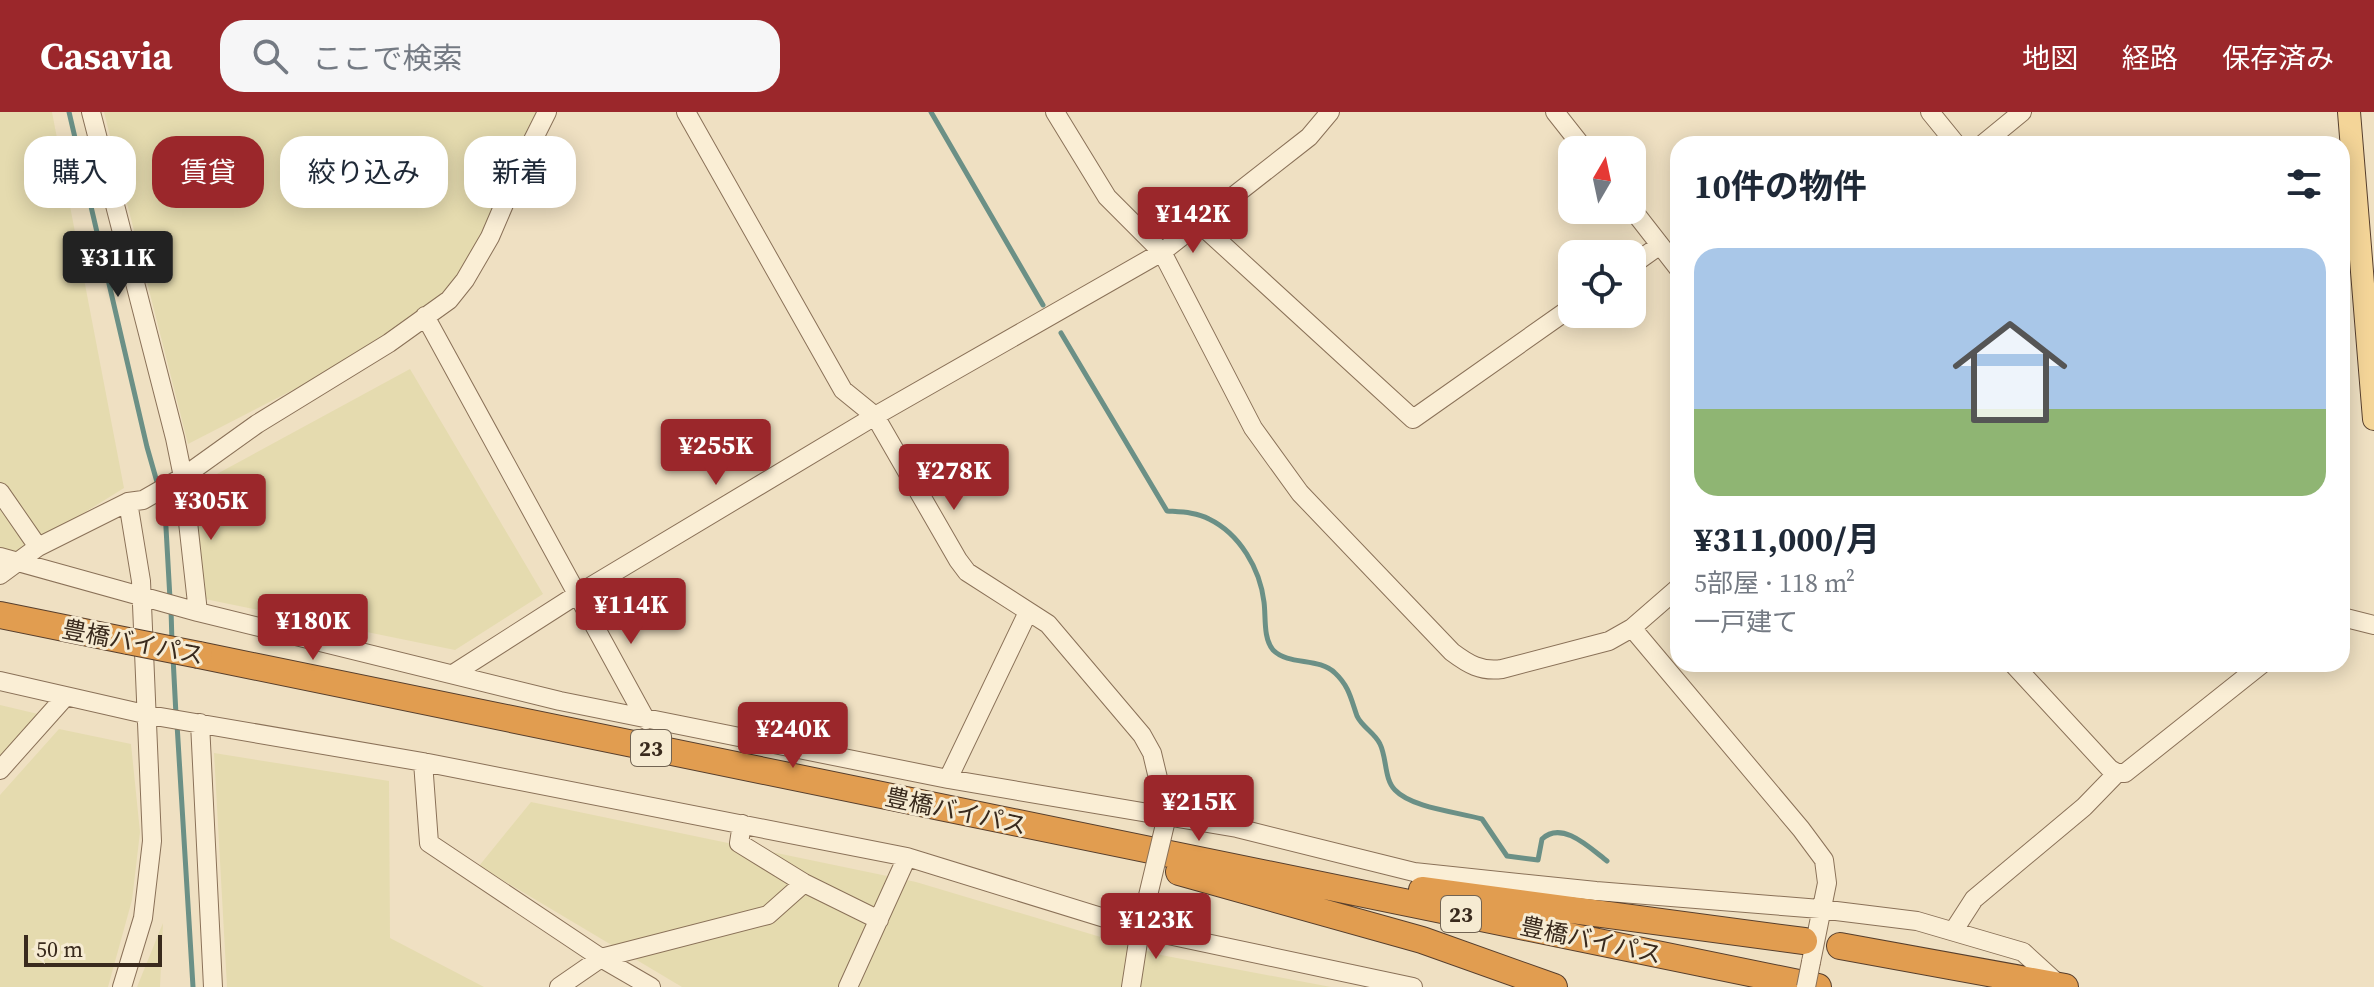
<!DOCTYPE html>
<html lang="ja">
<meta charset="utf-8">
<style>
body{margin:0;font-family:"Source Serif 4","Noto Sans JP",serif;background:#f6f6f7;color:#1f2937;height:100vh;display:flex;flex-direction:column;font-size:30px;white-space:nowrap}
*{box-sizing:border-box;margin:0}
p{font-size:26px;color:#747a83}
.icon{flex:none;width:44px;height:44px;fill:none;stroke:currentColor;stroke-width:2;stroke-linecap:round;stroke-linejoin:round}
.map{position:relative;flex:1;overflow:hidden}
.panel{position:absolute;left:1670px;top:24px;width:680px;height:536px;display:flex;flex-direction:column;background:#fff;border-radius:24px;box-shadow:0 4px 20px #0003}
.panel>*{flex:none}
.banner{position:absolute;left:24px;top:24px;width:760px;height:72px;display:flex;gap:16px}
.needle{width:52px;rotate:9deg}
.buttons{position:absolute;left:1558px;top:24px;display:grid;gap:16px}
.buttons a{display:grid;place-items:center;width:88px;height:88px;border-radius:16px;background:#fff;box-shadow:0 4px 20px #0003;font-size:40px}
.scale{position:absolute;left:24px;bottom:20px;width:138px;box-sizing:border-box;padding-left:8px;border:4px solid #392a1d;border-top:0;font-size:22px;line-height:28px;white-space:nowrap;color:#392a1d;-webkit-text-stroke:6px #f6ebd2;paint-order:stroke}
.price{position:absolute;translate:-50% -68px;padding:0 18px;border-radius:8px;background:#9b272b;color:#fff;font-size:26px;line-height:52px;filter:drop-shadow(0 2px 4px #0008)}
.price::after{content:'';position:absolute;left:50%;top:48px;width:24px;height:18px;margin-left:-12px;background:inherit;clip-path:polygon(0 0,100% 0,50% 100%)}
.price.selected{background:#222;color:#fff}
ul{padding:0;list-style:none}
li{display:grid;align-content:center;gap:16px;height:424px;padding:0 24px}
li span{display:grid;place-items:center;height:248px;border-radius:24px;color:#555}
li>.icon{margin-inline-start:auto}
span .icon{width:144px;height:144px;fill:#fffc;stroke-width:1}
li b{font-size:34px}
h2{display:flex;justify-content:space-between;align-items:center;height:96px;padding:0 24px;font-size:34px}
.tag{padding:0 28px;border-radius:24px;background:#fff;box-shadow:0 4px 20px #0003;font-size:28px;line-height:72px}
.tag.selected{background:#9b272b;color:#fff}
header{display:flex;align-items:center;gap:48px;box-sizing:border-box;height:112px;padding:0 40px;background:#9b272b;color:#fff}
header strong{font-size:38px}
nav{display:flex;gap:44px;margin-inline-start:auto;font-size:28px}
.search{width:560px;height:72px;background:#f6f6f7;display:flex;align-items:center;gap:20px;box-sizing:border-box;padding:0 28px;border-radius:24px;color:#747a83;font-size:30px}
.map>svg:first-child{display:block}
</style>
<header>
<strong>Casavia</strong>
<div class="search"><svg class="icon" aria-label="search" viewBox="0 0 24 24"><circle cx="10" cy="10" r="6"/><path d="M15 15l6 6"/></svg>ここで検索</div>
<nav><a>地図</a><a>経路</a><a>保存済み</a></nav>
</header>
<div class="map">
<svg width="2374" height="875" viewBox="0 0 2374 875">
<rect width="100%" height="100%" fill="#efe0c2"/>
<path fill="#e5dbaf" d="M 0,0 L 52,0 L 124,376 L 0,453 Z
M 104,0 L 540,0 L 458,193 L 188,332 Z
M 410,257 L 543,482 L 455,538 L 200,486 L 191,376 Z
M 0,593 L 38,602 L 0,644 Z
M 59,617 L 131,632 L 140,720 L 132,788 L 108,875 L 0,875 L 0,683 Z
M 214,641 L 389,669 L 390,826 L 484,875 L 227,875 Z
M 531,690 L 916,770 L 1161,843 L 1331,875 L 682,875 L 479,754 Z
M 163,811 L 160,875 L 137,875 Z"/>
<g fill="none" stroke-linecap="round" stroke-linejoin="round">
<path stroke="#6b9086" stroke-width="5" d="M 69,0 L 147,335 L 165,398 L 170,487
M 931,0 L 1043,193
M 1061,221 L 1167,399 C 1181,400 1196,400 1209,407 C 1240,422 1260,457 1264,490 C 1266,505 1263,526 1273,538 C 1289,554 1319,545 1335,561 C 1349,574 1351,587 1357,604 C 1362,615 1375,621 1380,632 C 1387,646 1384,667 1395,678 C 1412,696 1458,700 1482,707 L 1507,744 L 1538,748 L 1542,727 C 1562,708 1590,736 1607,749
M 171,497 L 172,531
M 173,545 L 176,603
M 177,612 L 193,875"/>
<defs>
<path id="minor" d="M 91,0 L 175,326 L 183,365 L 198,500
M 686,0 L 843,278 L 875,304 L 958,448 L 967,460 L 1048,512 L 1142,623 L 1152,641 L 1167,704
M 1055,0 L 1107,85 L 1162,140 L 1253,316 L 1300,381 L 1452,540 C 1468,552 1481,560 1502,557 L 1609,529 L 1632,516 L 1678,476
M 1555,0 L 1585,38
M 1930,0 L 1956,32
M 1983,32 L 2022,0
M 1632,97 L 1678,156
M 1200,112 L 1413,307 L 1572,195
M 1632,153 L 1660,133
M 425,204 L 646,608
M 0,380 L 38,435
M 0,445 L 198,500 L 560,589 L 948,667 L 1237,716 L 1414,760 L 1596,779 L 1820,797 L 1917,809 L 2023,840 L 2058,872
M 0,463 L 38,435 L 128,390 L 143,388 L 183,365 L 257,312 L 389,231 L 449,188 L 465,168 L 490,125 L 523,48 L 547,0
M 2342,505 L 2374,513
M 1632,516 L 1801,717 L 1824,748 L 1827,771 L 1811,850
M 2013,552 L 2110,657 L 2117,661
M 453,562 L 578,482 L 875,304 L 1162,140 L 1309,25 L 1330,0
M 0,569 L 149,603 L 423,650 L 907,745 L 1140,817 L 1413,875
M 200,611 L 213,875
M 423,650 L 429,731 L 601,846 L 651,875
M 0,658 L 66,584
M 948,667 L 1028,500
M 742,712 L 739,731 L 804,771 L 879,808
M 1954,818 L 1974,787 L 2084,695 L 2117,661 L 2125,661 L 2262,552
M 122,875 L 143,806 L 152,729 L 141,469 L 128,390
M 559,875 L 601,846 L 768,803 L 804,771
M 848,875 L 907,745
M 1131,875 L 1140,817"/>
<path id="major" d="M 2349,0 L 2374,307"/>
<path id="highway" d="M 0,503 L 128,529
M 199,543 L 1818,875
M 1179,760 L 1422,828 L 1554,875
M 1422,778 L 1804,829
M 1840,834 L 2065,875"/>
</defs>
<use href="#minor" stroke="#8a7158" stroke-width="20"/>
<use href="#major" stroke="#573f2d" stroke-width="24"/>
<use href="#highway" stroke="#573f2d" stroke-width="28"/>
<use href="#minor" stroke="#faeed5" stroke-width="18"/>
<use href="#major" stroke="#f4d598" stroke-width="22"/>
<use href="#highway" stroke="#e19d50" stroke-width="26"/>
<defs>
<path id="minor-bridge" d="M 1140,817 L 1167,704
M 1806,875 L 1811,850"/>
<path id="highway-bridge" d="M 128,529 L 199,543"/>
</defs>
<use href="#minor-bridge" stroke="#8a7158" stroke-width="20" stroke-linecap="butt"/>
<use href="#highway-bridge" stroke="#573f2d" stroke-width="28" stroke-linecap="butt"/>
<use href="#minor-bridge" stroke="#faeed5" stroke-width="18"/>
<use href="#highway-bridge" stroke="#e19d50" stroke-width="26"/>
</g>
<g text-anchor="middle" dominant-baseline="central" stroke-width="6" stroke-linejoin="round" paint-order="stroke">
<g fill="#f6ebd2" stroke="#726453" stroke-width="2">
<rect x="631" y="618" width="40" height="36" rx="6"/>
<rect x="1441" y="784" width="40" height="36" rx="6"/>
</g>
<g font-size="22" font-weight="bold" fill="#392a1d">
<text x="651" y="636">23</text>
<text x="1461" y="802">23</text>
</g>
<g font-size="24" fill="#392a1d" stroke="#f6ebd2">
<text transform="translate(133 530) rotate(11)">豊橋バイパス</text>
<text transform="translate(956 699) rotate(12)">豊橋バイパス</text>
<text transform="translate(1591 828) rotate(12)">豊橋バイパス</text>
</g>
</g>
</svg>
<div class="buttons">
<a><svg class="needle" viewBox="-14 -14 28 28"><path d="M0-13l5 13h-10z" fill="#e53935"/><path d="M0 13l5-13h-10z" fill="#747a83"/></svg></a>
<a><svg class="icon" aria-label="locate" viewBox="0 0 24 24"><circle cx="12" cy="12" r="6"/><path d="M12 2v4M12 18v4M2 12h4M18 12h4"/></svg></a>
</div>
<div class="scale">50 m</div>
<b class="price" style="left:1193px;top:143px">¥142K</b>
<b class="price selected" style="left:118px;top:187px">¥311K</b>
<b class="price" style="left:716px;top:375px">¥255K</b>
<b class="price" style="left:954px;top:400px">¥278K</b>
<b class="price" style="left:211px;top:430px">¥305K</b>
<b class="price" style="left:631px;top:534px">¥114K</b>
<b class="price" style="left:313px;top:550px">¥180K</b>
<b class="price" style="left:793px;top:658px">¥240K</b>
<b class="price" style="left:1199px;top:731px">¥215K</b>
<b class="price" style="left:1156px;top:849px">¥123K</b>
<div class="banner">
<a class="tag">購入</a>
<a class="tag selected">賃貸</a>
<a class="tag">絞り込み</a>
<a class="tag">新着</a>
</div>
<section class="panel">
<h2>10件の物件<svg class="icon" aria-label="filters" viewBox="0 0 24 24"><path d="M4 7h16M4 17h16"/><circle cx="9" cy="7" r="2"/><circle cx="15" cy="17" r="2"/></svg></h2>
<ul>
<li><span style="background:linear-gradient(#a9c7e8 65%,#8fb573 0)"><svg class="icon" aria-label="home" viewBox="0 0 24 24"><path d="M3 11l9-7 9 7M6 9v11h12V9"/></svg></span><div><b>¥311,000/月</b><p>5部屋 · 118 m²</p><p>一戸建て</p></div></li>
</ul>
</section>
</div>
